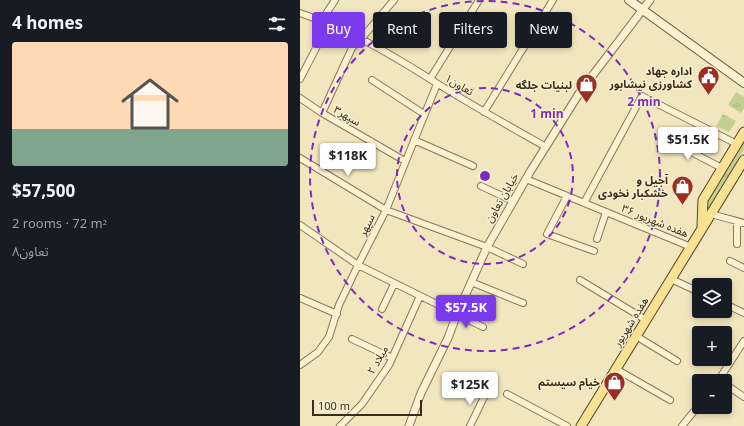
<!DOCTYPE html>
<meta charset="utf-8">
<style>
body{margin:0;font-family:Georgia,"Noto Sans Arabic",serif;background:#242831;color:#f1f3f6;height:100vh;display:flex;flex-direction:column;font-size:15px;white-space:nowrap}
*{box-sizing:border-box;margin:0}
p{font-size:13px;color:#9ea1a6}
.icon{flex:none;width:22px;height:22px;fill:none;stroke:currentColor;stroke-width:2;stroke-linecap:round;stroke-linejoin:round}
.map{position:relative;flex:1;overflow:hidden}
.panel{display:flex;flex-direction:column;background:#171b24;width:300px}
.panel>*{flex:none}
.banner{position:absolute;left:12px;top:12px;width:372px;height:36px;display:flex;gap:8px}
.tools{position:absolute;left:392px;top:278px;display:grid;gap:8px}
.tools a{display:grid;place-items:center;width:40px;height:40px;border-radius:4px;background:#171b24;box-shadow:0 2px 6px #0003;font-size:20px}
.scale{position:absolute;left:12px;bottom:10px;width:110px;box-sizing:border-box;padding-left:4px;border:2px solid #382c1b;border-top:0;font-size:11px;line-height:14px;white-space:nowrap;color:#382c1b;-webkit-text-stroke:3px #f8efce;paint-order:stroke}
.price{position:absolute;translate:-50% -34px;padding:0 9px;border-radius:4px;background:#fff;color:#222;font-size:13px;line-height:26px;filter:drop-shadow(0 1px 2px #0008)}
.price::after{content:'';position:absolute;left:50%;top:24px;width:12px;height:9px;margin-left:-6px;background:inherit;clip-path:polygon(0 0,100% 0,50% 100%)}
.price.selected{background:#7c3aed;color:#fff}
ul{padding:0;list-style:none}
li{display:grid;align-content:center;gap:8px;height:212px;padding:0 12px}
li span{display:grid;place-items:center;height:124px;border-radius:4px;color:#555}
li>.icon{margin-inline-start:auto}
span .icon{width:72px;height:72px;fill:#fffc;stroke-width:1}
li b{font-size:17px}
h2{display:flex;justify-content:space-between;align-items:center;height:48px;padding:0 12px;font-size:17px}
.pill{padding:0 14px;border-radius:4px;background:#171b24;box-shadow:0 2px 6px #0003;font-size:14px;line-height:36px}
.pill.selected{background:#7c3aed;color:#fff}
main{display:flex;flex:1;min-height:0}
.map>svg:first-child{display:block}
</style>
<main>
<section class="panel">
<h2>4 homes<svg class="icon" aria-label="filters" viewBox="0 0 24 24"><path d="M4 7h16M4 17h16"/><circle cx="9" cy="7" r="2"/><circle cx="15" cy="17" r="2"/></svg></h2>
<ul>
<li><span style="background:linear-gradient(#ffd9b3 70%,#7fa58c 0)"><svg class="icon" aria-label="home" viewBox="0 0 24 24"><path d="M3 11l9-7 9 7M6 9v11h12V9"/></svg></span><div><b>$57,500</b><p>2 rooms · 72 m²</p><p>تعاون۸</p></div></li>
</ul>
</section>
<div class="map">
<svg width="444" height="426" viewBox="0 0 444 426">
<defs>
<pattern id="grass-tufts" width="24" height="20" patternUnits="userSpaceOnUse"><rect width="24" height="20" fill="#c2cf91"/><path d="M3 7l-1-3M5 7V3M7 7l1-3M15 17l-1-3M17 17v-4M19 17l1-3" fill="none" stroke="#a7b27c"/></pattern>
</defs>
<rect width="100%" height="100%" fill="#f1e6be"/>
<path fill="url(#grass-tufts)" d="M 436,92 L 444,97 L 444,108 L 441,113 L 428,105 Z
M 423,114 L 436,121 L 429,132 L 416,126 Z
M 444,142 L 444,150 L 408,210 L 407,203 Z"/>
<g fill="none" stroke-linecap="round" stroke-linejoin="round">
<defs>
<path id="minor" d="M 0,13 C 49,29 94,56 138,84 C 173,106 209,126 246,147
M 22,20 L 35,0
M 0,79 L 29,23
M 130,79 L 179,0
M 72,80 L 124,114
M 0,98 L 22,113 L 105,161
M 184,112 L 253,0
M 22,113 L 52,48 L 61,39 L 94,0
M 362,137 L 422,168
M 114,140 L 173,166
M 0,158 L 86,210 L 187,247 L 223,264
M 226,179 L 391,247
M 181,186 L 213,201
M 267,196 L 247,234 L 294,251
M 284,203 L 342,96 L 437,144
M 411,214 L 444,223
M 437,221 L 437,244
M 0,225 L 58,265 L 183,327
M 297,239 L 306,212
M 430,261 L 444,268
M 371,279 L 399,292
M 280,280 L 346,320
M 171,282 L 223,303
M 0,298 L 37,314
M 425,304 L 444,313
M 82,309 L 94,284
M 336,336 L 377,361
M 52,339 L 92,358
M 425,353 L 433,358
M 0,365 L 18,352 L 29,337 L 39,305 L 58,265 L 86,210 L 137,84
M 316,369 L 370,400
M 418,381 L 444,341
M 425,384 L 444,397
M 207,394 L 267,426
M 40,426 L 62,404 L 89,365 L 120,296
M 170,426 L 186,393
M 382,426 L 399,405"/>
<path id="tertiary" d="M 109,426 L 121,393 L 148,338 L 157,314 L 187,247 L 230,172 L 280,92 L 350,0"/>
<path id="secondary" d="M 329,0 L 444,83"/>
<path id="primary" d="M 402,227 L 403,200 L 444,132
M 281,426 L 444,160"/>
</defs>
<use href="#minor" stroke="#8a7656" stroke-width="8"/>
<use href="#tertiary" stroke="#8a7656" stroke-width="9"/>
<use href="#secondary" stroke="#6c5739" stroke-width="10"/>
<use href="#primary" stroke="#57432a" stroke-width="11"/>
<use href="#minor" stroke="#fbf2d2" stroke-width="6"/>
<use href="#tertiary" stroke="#fbf2d2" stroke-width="7"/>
<use href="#secondary" stroke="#fbf2d2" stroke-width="8"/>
<use href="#primary" stroke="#f7e192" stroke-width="9"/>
</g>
<g fill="none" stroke="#7b2cbf" stroke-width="2" stroke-dasharray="7 5">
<circle cx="185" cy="176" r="88"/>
<circle cx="185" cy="176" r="175"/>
</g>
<defs>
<symbol id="civic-pin" viewBox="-11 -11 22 30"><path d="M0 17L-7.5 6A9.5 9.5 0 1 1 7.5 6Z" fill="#9d2c22" stroke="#f8efce"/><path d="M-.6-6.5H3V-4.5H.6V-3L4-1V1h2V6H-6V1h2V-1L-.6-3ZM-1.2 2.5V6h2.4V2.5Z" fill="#fff"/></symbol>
<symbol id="shop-pin" viewBox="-11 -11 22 30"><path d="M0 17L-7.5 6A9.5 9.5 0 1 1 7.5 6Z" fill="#9d2c22" stroke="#f8efce"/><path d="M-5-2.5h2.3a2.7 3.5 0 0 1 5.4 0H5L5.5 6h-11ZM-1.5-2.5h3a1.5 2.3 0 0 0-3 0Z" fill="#fff"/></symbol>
</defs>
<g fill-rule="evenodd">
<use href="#civic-pin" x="396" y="64" width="25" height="34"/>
<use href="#shop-pin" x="274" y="72" width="25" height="34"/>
<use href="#shop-pin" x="370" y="174" width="25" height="34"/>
<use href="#shop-pin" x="302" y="370" width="25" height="34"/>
</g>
<g text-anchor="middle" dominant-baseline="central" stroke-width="3" stroke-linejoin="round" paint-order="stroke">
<g font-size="11" font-weight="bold" fill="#382c1b" stroke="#f8efce" text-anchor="end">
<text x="392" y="71">اداره جهاد<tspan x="392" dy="13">کشاورزی نیشابور</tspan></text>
<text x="272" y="85">لبنیات جلگه</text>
<text x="368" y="180">آجیل و<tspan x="368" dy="13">خشکبار نخودی</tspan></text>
<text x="300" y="382">خیام سیستم</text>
</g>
<g font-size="11" fill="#382c1b" stroke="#f8efce">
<text transform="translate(159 85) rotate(31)">تعاون۱</text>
<text transform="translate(47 116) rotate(30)">سپهر۳</text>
<text transform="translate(202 198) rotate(-60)">خیابان تعاون</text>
<text transform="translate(355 221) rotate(22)">هفده شهریور ۳۶</text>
<text transform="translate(67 225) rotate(-63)">سپهر</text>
<text transform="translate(331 322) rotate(-58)">هفده شهریور</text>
<text transform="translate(78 360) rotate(-60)">میلاد ۲</text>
</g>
</g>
<circle cx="185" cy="176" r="6" fill="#7b2cbf" stroke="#f8efce" stroke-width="2"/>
<g font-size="12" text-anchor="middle" font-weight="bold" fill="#7b2cbf" stroke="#f8efce" stroke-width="3" stroke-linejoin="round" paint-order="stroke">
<text x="344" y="106">2 min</text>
<text x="247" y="118">1 min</text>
</g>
</svg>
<div class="tools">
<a><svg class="icon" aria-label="layers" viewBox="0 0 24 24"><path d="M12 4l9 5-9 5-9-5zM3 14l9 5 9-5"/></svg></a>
<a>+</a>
<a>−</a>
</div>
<div class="scale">100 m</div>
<b class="price" style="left:388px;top:161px">$51.5K</b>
<b class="price" style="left:48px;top:177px">$118K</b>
<b class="price selected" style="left:166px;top:329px">$57.5K</b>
<b class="price" style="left:170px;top:406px">$125K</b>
<div class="banner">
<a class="pill selected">Buy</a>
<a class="pill">Rent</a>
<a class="pill">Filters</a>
<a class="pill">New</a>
</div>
</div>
</main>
